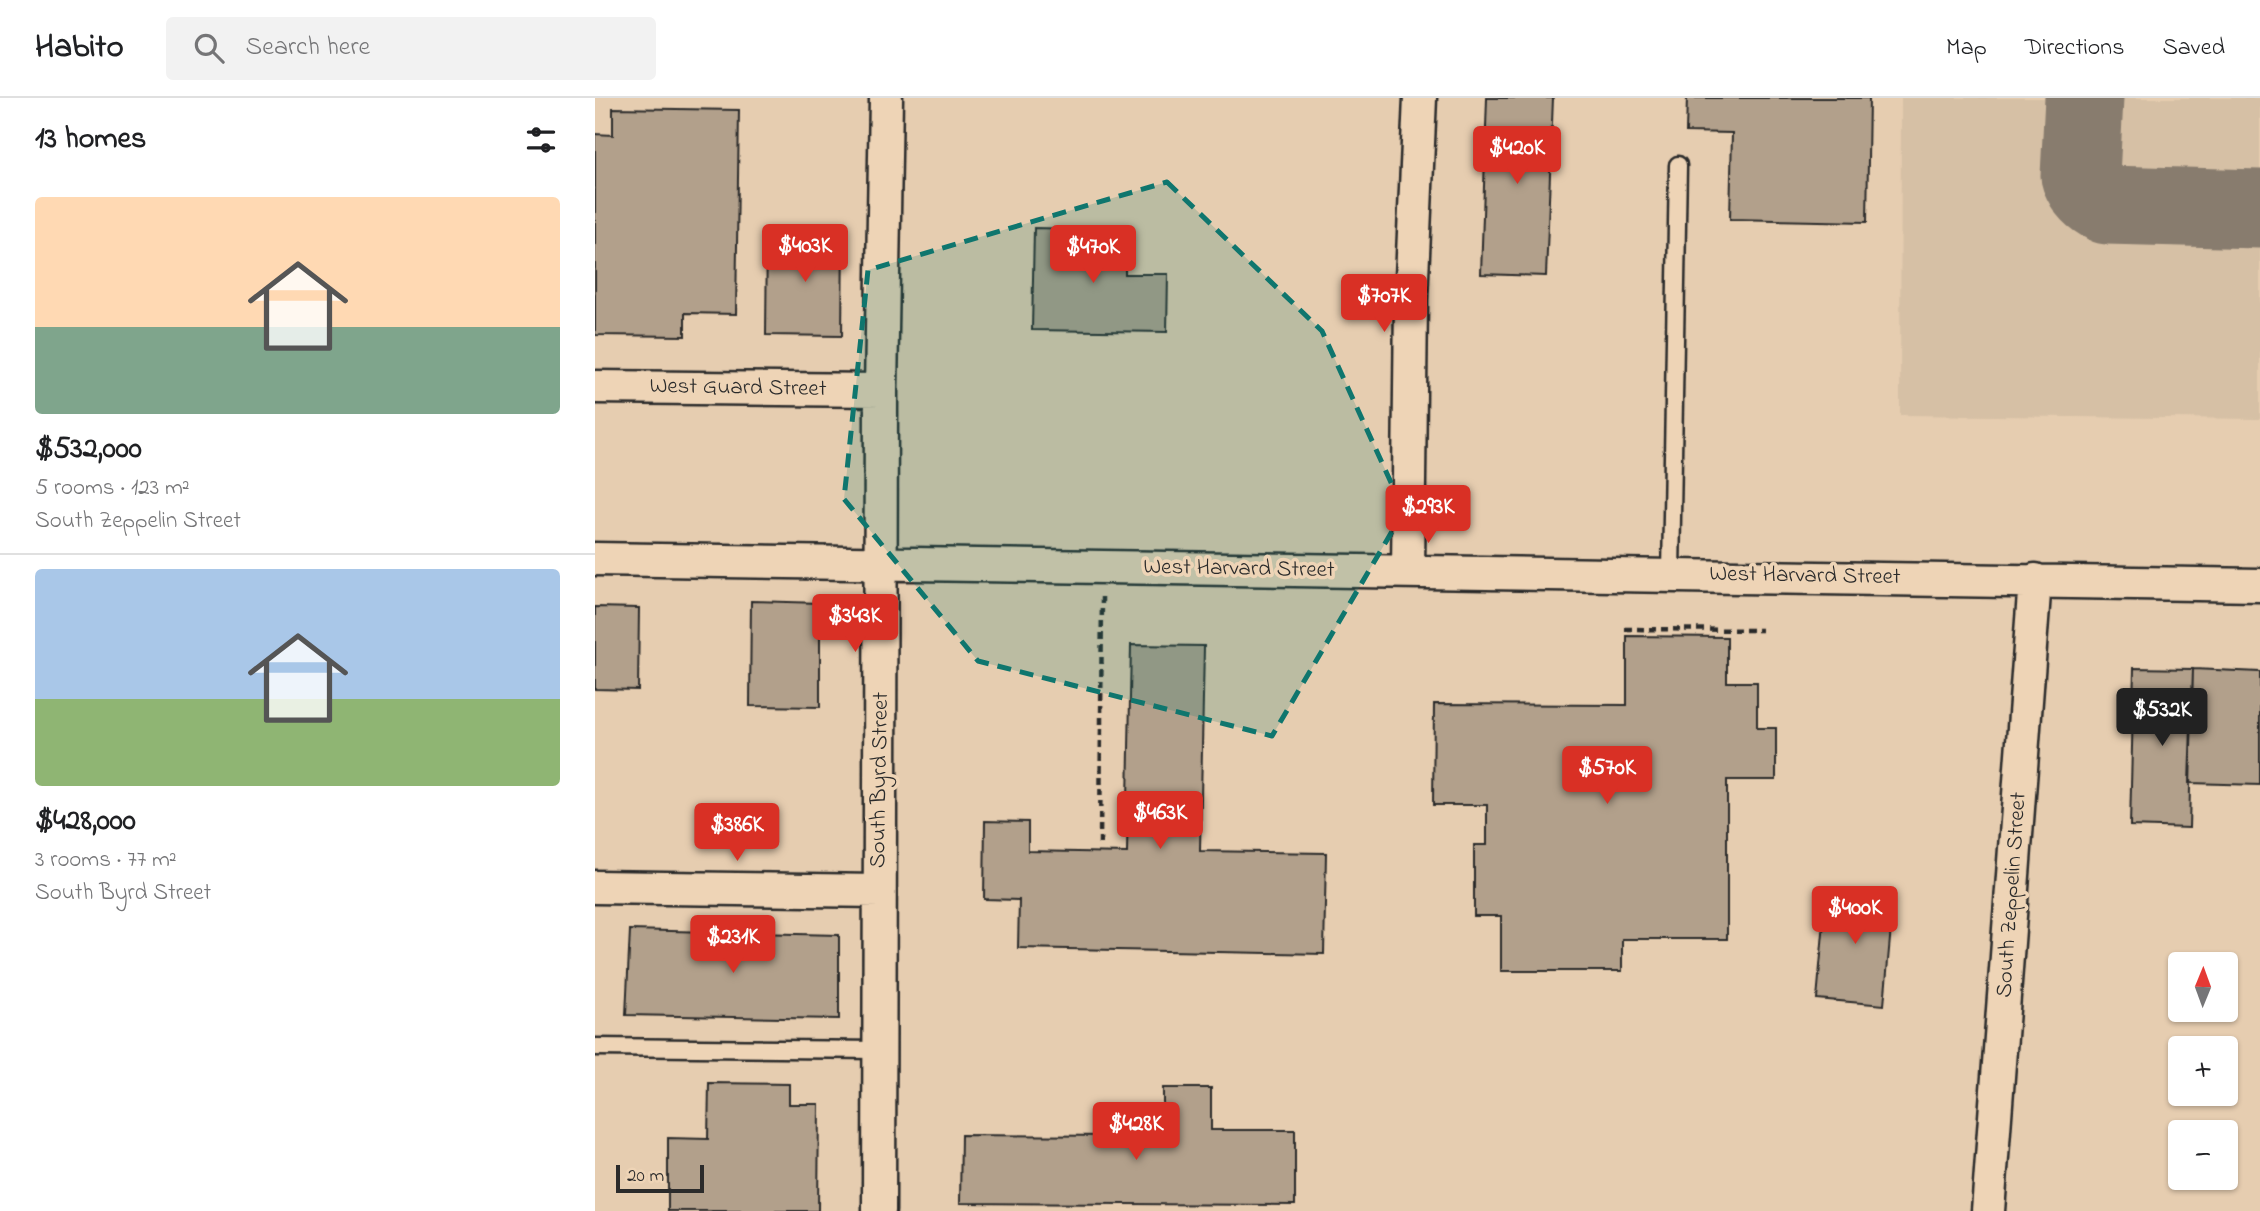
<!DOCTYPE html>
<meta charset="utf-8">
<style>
body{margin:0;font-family:"Indie Flower",sans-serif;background:#f2f2f2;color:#202124;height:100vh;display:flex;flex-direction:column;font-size:26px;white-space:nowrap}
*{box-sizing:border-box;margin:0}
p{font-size:23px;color:#757577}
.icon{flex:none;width:38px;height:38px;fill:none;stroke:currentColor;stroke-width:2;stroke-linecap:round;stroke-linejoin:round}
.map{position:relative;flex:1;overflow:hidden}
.sheet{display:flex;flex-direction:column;background:#fff;width:595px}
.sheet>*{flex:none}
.needle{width:46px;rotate:1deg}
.buttons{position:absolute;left:1573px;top:854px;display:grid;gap:14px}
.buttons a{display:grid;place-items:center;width:70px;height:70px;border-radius:7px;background:#fff;box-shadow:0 2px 5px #0004;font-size:35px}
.scale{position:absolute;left:21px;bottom:18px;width:88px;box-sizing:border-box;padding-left:7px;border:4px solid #2b2b2b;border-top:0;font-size:19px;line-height:24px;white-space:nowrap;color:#2b2b2b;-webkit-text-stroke:5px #eed4b6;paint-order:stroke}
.price{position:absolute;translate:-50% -60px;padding:0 16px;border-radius:7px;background:#d93025;color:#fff;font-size:23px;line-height:46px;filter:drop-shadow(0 2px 4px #0008)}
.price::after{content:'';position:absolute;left:50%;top:42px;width:21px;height:16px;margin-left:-10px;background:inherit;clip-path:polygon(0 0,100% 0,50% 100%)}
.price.active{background:#222;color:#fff}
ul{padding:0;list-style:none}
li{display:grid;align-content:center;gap:14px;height:371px;padding:0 35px}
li+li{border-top:2px solid #e0e0e0}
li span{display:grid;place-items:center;height:217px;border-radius:7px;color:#555}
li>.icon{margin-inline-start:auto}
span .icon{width:126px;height:126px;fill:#fffc;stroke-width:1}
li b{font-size:30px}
h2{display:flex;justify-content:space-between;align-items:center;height:84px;padding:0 35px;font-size:30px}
header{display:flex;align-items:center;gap:42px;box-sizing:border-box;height:98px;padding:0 35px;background:#fff;border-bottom:2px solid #e0e0e0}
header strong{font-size:33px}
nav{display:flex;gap:38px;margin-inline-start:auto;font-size:24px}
.search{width:490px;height:63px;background:#f2f2f2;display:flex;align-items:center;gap:18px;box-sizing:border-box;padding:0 24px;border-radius:7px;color:#757577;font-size:26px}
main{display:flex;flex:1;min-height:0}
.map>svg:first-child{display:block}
</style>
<header>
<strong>Habito</strong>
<div class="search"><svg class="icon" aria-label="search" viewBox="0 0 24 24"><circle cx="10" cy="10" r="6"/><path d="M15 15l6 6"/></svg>Search here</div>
<nav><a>Map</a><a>Directions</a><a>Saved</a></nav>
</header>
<main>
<section class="sheet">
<h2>13 homes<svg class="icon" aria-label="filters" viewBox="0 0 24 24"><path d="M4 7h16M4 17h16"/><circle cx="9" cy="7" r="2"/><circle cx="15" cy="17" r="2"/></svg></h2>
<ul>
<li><span style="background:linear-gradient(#ffd9b3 60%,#7fa58c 0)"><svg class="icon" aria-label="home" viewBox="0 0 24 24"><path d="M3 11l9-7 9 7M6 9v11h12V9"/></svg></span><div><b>$532,000</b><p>5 rooms · 123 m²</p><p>South Zeppelin Street</p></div></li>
<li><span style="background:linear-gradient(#a9c7e8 60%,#8fb573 0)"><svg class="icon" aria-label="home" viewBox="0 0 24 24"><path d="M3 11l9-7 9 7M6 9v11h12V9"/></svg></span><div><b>$428,000</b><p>3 rooms · 77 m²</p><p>South Byrd Street</p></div></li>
</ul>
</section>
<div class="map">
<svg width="1665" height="1113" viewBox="0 0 1665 1113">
<rect width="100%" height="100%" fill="#e6cdb0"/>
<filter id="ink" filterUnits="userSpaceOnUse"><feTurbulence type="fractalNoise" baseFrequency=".0143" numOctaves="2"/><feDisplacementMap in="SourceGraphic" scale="14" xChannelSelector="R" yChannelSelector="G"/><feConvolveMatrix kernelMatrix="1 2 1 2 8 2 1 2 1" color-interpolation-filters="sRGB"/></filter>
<g filter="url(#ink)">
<path fill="#d6c0a5" d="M 1306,0 L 1665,0 L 1665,321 L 1305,317 Z"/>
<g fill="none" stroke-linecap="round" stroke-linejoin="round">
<path stroke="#887c6e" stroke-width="79" d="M 1489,0 L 1485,78 C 1491,93 1498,100 1512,107 L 1665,111"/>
</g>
<path fill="#b2a08b" stroke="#2b2b2b" stroke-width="2" d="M 892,0 L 958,0 L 951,178 L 886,176 Z
M 1092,0 L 1274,0 L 1272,124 L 1135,121 L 1137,35 L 1091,34 Z
M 18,10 L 144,12 L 141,216 L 90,215 L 90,238 L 0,237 L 0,36 L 18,37 Z
M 439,130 L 530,132 L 530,176 L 573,176 L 572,234 L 437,232 Z
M 172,133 L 248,134 L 247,238 L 171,237 Z
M 156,503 L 225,505 L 225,609 L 155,608 Z
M 0,509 L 44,510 L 43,592 L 0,591 Z
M 1032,538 L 1132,539 L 1132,584 L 1162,584 L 1162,630 L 1181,630 L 1181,682 L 1132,682 L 1132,841 L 1027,841 L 1027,873 L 906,873 L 906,818 L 879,818 L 879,747 L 892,747 L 892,707 L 838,707 L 839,606 L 1032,607 Z
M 536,547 L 609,548 L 605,753 L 731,755 L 729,856 L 423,850 L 424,802 L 389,801 L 390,723 L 433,724 L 433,753 L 532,755 Z
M 1539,570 L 1598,571 L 1594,730 L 1535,728 Z
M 1598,571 L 1665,574 L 1665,687 L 1594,685 Z
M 1232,790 L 1299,796 L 1289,907 L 1222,901 Z
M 35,832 L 244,837 L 244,921 L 31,917 Z
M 114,985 L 194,986 L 194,1006 L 224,1006 L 223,1113 L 73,1113 L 73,1040 L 113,1041 Z
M 568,990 L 616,990 L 616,1032 L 700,1032 L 700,1107 L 365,1105 L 366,1037 L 523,1038 L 524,1013 L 568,1013 Z"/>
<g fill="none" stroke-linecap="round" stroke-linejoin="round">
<defs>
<path id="lane" d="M 1076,476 L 1083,67
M 0,949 L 285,952"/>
<path id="street" d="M 0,289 L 286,292
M 0,461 L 1665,487
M 813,473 L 816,202 L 825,0
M 0,789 L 284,793
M 284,1113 L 286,292 L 291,0
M 1393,1113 L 1440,482"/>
</defs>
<use href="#lane" stroke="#2b2b2b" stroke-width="21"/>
<use href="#street" stroke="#2b2b2b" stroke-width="37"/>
<path stroke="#2b2b2b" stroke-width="4.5" stroke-dasharray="7 5" stroke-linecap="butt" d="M 1030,531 L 1167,532
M 505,746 L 507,499"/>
<use href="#lane" stroke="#eed4b6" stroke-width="16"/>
<use href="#street" stroke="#eed4b6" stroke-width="32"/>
</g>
</g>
<path fill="#0f766e" fill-opacity="0.2" stroke="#0f766e" stroke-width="5" stroke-dasharray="14 9" stroke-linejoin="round" d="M 572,84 L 727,233 L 809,413 L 677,638 L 383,563 L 249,401 L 273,172 Z"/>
<g text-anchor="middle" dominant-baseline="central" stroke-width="7" stroke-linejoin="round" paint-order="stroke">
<g font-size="23" fill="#2b2b2b" stroke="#eed4b6">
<text transform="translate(143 290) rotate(1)">West Guard Street</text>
<text transform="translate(644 471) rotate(1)">West Harvard Street</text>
<text transform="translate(1210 478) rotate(1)">West Harvard Street</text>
<text transform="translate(285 682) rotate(-89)">South Byrd Street</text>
<text transform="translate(1417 797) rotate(-86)">South Zeppelin Street</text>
</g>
</g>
</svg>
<div class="buttons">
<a><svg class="needle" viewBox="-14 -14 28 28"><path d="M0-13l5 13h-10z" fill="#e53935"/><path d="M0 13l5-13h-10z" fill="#757577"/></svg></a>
<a>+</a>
<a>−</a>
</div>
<div class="scale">20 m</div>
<b class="price" style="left:922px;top:88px">$420K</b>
<b class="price" style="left:210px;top:186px">$403K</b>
<b class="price" style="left:498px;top:187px">$470K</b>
<b class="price" style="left:789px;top:236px">$707K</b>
<b class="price" style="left:833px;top:447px">$293K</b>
<b class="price" style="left:260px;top:556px">$343K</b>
<b class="price active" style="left:1567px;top:650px">$532K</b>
<b class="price" style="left:1012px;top:708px">$570K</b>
<b class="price" style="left:565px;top:753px">$463K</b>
<b class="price" style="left:142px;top:765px">$386K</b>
<b class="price" style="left:1260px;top:848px">$400K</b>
<b class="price" style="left:138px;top:877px">$231K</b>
<b class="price" style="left:541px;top:1064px">$428K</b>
</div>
</main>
